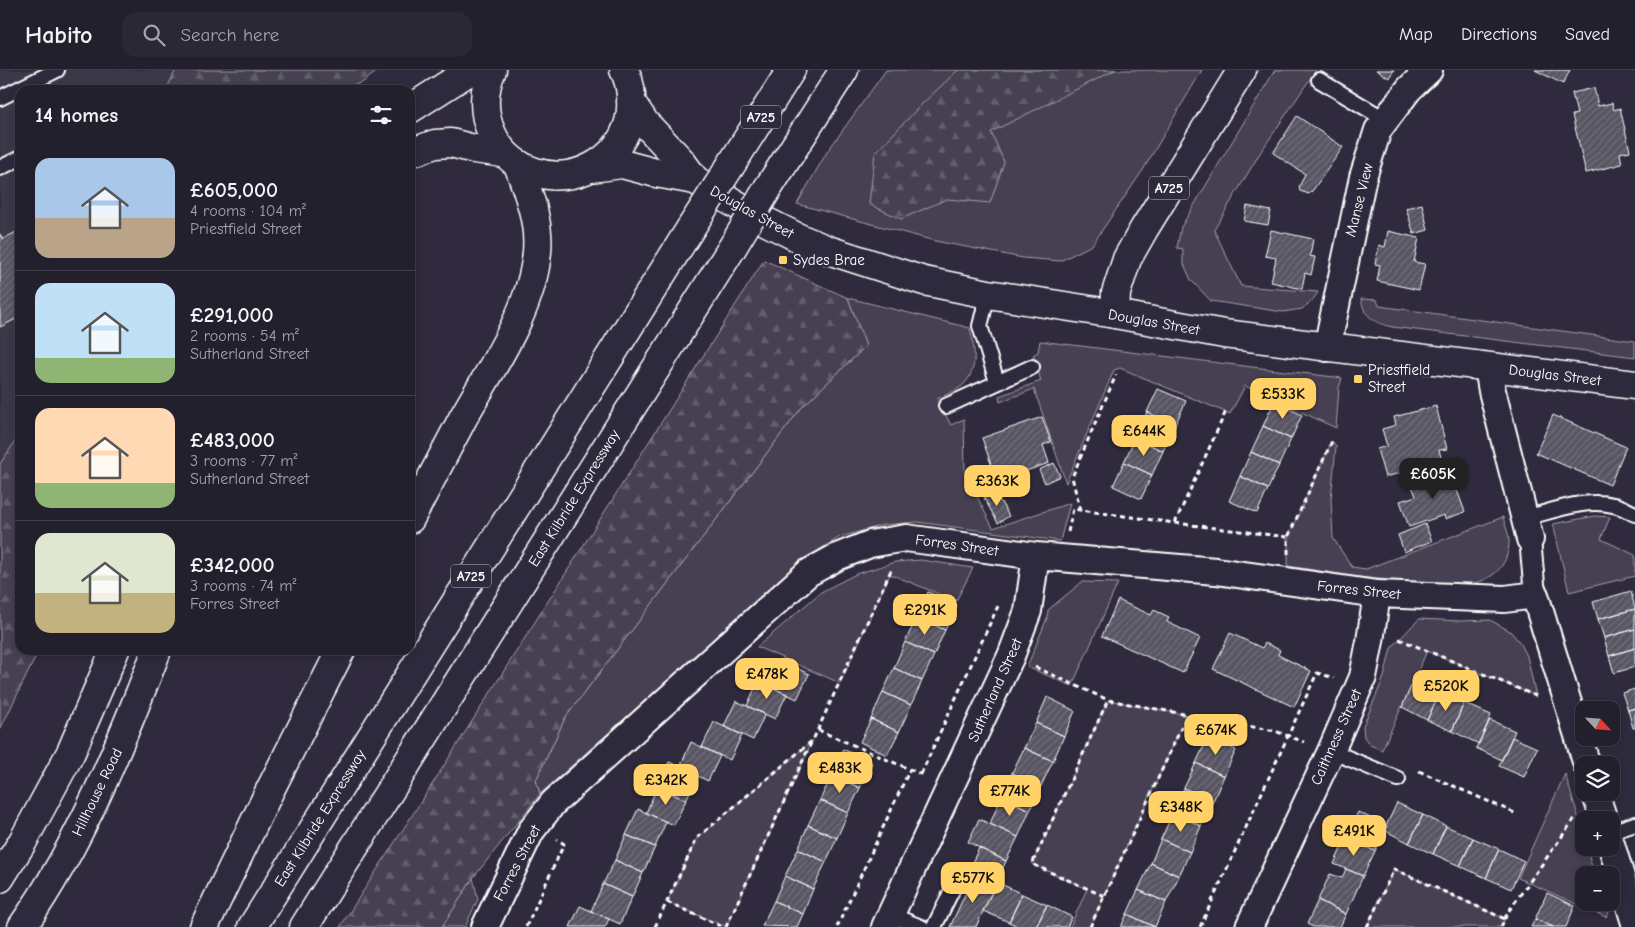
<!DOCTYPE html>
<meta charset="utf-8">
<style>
body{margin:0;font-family:"Comic Neue",sans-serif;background:#2b2836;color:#f1f3f6;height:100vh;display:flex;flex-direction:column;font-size:19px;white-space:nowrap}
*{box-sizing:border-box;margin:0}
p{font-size:16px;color:#a3a3aa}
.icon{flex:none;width:28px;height:28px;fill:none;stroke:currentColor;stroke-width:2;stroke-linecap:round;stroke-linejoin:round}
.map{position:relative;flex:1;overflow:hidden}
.drawer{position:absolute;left:15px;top:15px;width:400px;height:570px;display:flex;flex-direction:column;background:#23202e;border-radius:15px;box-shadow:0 2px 8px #0003,0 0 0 1px #403e4a}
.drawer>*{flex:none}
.needle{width:32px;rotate:116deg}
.tools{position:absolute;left:1575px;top:631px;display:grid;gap:10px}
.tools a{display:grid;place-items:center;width:45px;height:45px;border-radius:10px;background:#23202e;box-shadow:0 2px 8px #0003,0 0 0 1px #403e4a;font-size:25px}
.price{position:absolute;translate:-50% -42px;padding:0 11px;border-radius:10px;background:#ffd166;color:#111;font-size:16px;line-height:32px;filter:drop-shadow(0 1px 2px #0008)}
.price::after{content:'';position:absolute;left:50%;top:30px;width:15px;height:11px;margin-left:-8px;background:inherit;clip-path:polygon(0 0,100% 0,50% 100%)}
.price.on{background:#222;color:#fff}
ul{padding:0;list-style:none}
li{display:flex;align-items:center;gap:15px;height:125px;padding:0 20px}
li+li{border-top:1px solid #403e4a}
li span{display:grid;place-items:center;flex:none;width:140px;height:100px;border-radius:15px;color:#555}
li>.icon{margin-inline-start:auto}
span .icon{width:60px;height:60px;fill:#fffc;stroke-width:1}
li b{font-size:21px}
h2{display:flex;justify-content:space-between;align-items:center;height:60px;padding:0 20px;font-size:21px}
header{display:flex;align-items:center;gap:30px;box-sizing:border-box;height:70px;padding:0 25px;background:#23202e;border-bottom:1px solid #403e4a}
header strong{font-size:24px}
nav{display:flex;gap:28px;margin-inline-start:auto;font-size:18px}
.search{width:350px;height:45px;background:#2b2836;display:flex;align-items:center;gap:12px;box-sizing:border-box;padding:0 18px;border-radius:15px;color:#a3a3aa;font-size:19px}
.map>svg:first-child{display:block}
</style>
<header>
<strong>Habito</strong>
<div class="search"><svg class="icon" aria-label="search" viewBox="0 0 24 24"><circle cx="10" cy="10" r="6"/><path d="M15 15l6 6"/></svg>Search here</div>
<nav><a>Map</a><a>Directions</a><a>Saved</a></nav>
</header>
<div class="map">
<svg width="1635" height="857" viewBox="0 0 1635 857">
<defs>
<pattern id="forest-firs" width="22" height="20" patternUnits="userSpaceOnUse" patternTransform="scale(1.25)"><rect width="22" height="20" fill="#464152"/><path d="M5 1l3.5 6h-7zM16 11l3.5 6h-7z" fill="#625e6c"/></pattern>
<pattern id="building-hatch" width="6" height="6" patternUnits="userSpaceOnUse" patternTransform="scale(1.25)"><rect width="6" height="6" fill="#595564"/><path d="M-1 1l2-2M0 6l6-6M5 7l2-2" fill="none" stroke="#726e7b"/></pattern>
</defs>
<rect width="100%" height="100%" fill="#2f2a3d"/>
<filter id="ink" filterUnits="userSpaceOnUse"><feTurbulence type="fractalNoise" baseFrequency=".02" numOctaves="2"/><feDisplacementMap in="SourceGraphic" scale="10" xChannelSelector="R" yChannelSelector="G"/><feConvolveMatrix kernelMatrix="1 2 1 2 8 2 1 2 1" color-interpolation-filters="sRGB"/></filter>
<g filter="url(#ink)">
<path fill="#3c3749" d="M 0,0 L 242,0 L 235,20 L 20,20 L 20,529 L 0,561 Z"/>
<path fill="#464152" stroke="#a2a0a8" d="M 886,0 L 1202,0 L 1143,100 L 1092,175 L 1060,191 L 1023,188 L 935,171 L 797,134 L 827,82 Z
M 1275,0 L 1316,0 L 1260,83 L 1214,160 L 1241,216 L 1318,222 L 1312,231 L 1302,239 L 1283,242 L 1211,231 L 1191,210 L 1183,192 L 1183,179 L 1177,178 L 1181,157 Z
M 848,228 L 970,258 C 974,276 979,297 965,313 C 959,320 945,325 937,329 L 951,355 L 964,349 L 965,403 L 993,458 L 1070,433 L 1060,471 L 917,452 L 883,455 L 840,467 L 804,489 L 540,724 L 536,710 L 565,648 L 802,337 L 866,276 Z
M 1361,229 L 1377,230 L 1379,236 L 1635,271 L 1635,287 L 1392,257 C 1375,253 1364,247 1361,229 Z
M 1040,271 L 1342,308 L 1339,318 L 1336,358 L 1245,316 L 1230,344 L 1120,298 L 1114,300 L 1066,413 L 1034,319 L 1000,332 L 999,326 L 1041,311 L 1033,285 L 1038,282 Z
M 1332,371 L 1336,376 L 1331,429 L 1333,468 L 1352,497 L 1366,499 L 1503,447 C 1505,455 1510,466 1509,474 C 1507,503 1484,514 1458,516 L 1357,507 L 1288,496 L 1288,467 Z
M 1595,446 L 1610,447 L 1601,469 L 1635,485 L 1635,506 L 1569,522 L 1553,454 Z
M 921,490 L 973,498 L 956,531 L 890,504 L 840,613 L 757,577 L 821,522 L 856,504 L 895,492 Z
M 1082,512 L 1118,513 L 1072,616 L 1027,597 L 1047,548 L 1048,540 Z
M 1419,549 L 1461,551 L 1490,550 L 1510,561 L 1521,574 L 1527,586 L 1536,626 L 1427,581 L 1382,680 L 1370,675 L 1364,667 L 1363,656 L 1384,607 L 1391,578 Z
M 1108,630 L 1187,645 L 1090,857 L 1070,857 L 1087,819 L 1032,794 Z
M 813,670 L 726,857 L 667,832 L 697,768 Z
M 1565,704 L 1584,765 L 1584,778 L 1587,778 L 1594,805 L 1584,805 L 1584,832 L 1605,833 L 1609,843 L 1606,847 L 1518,808 Z
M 1394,799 L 1505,849 L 1501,857 L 1367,857 Z
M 473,808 L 478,829 L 465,857 L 442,857 Z"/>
<path fill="url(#forest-firs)" stroke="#a2a0a8" d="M 176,0 L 379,0 L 363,12 L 340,20 L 166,20 Z
M 958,0 L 1115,0 L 991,62 L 1004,92 L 990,133 L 947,129 L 901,149 L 869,134 L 875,83 L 922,34 Z
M 764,190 L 848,228 L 866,276 L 802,337 L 565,648 L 536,710 L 540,724 L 473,808 L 442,857 L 340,857 L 433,713 Z
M 20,358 L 20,580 L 39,580 L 0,660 L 0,394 L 14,373 Z"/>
<path fill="url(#building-hatch)" stroke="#fff" d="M 1376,0 L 1394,0 L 1389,8 Z
M 1535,0 L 1570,0 L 1563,14 Z
M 1594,18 L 1598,36 L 1612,33 L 1614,40 L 1620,38 L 1630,81 L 1620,83 L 1622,94 L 1586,103 L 1572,45 L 1577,44 L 1572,23 Z
M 1297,46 L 1343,77 L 1313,120 L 1309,124 L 1300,121 L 1299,117 L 1305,104 L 1273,83 Z
M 1422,134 L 1428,160 L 1414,164 L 1406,138 Z
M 1247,136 L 1271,141 L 1268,155 L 1244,151 Z
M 20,160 L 20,247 L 0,257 L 0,164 L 3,169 Z
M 1271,160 L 1313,169 L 1310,186 L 1315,187 L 1311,205 L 1305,203 L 1302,219 L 1271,212 L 1276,188 L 1265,186 Z
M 1388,161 L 1419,168 L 1414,192 L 1425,194 L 1419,220 L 1377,211 L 1380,195 L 1375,194 L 1379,175 L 1385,177 Z
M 1158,319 L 1186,331 L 1175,355 L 1147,342 Z
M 1274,332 L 1302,345 L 1291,369 L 1263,356 Z
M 1436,336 L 1447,379 L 1439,380 L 1443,394 L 1412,403 L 1411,400 L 1385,407 L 1377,379 L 1387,376 L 1382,359 L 1396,355 L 1394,347 Z
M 1147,342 L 1175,355 L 1163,381 L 1135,368 Z
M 1553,345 L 1626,377 L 1610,415 L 1536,383 Z
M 1042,347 L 1051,372 L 1043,375 L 1049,393 L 997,411 L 982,368 Z
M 1263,356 L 1291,369 L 1279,395 L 1251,382 Z
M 1135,368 L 1163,381 L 1152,405 L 1124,392 Z
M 1251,382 L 1279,395 L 1268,419 L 1240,406 Z
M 1124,392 L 1152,405 L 1141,429 L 1113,416 Z
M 1054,393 L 1060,406 L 1045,413 L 1039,400 Z
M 1450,401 L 1465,442 L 1445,449 L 1444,445 L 1409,457 L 1400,431 L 1416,426 L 1411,414 Z
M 1240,406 L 1268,419 L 1257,443 L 1229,431 Z
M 995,422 L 1009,446 L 998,453 L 984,428 Z
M 1425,454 L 1432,471 L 1404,482 L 1398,465 Z
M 1631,521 L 1635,539 L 1598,549 L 1593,532 Z
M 928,522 L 957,535 L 945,560 L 917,547 Z
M 1118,530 L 1151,545 L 1154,540 L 1169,547 L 1167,552 L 1200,568 L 1183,603 L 1102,566 Z
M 1635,539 L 1635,559 L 1604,568 L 1598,549 Z
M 917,547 L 945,560 L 934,585 L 905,572 Z
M 1635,559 L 1635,578 L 1609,586 L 1604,568 Z
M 1230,563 L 1262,578 L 1265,573 L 1280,580 L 1278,585 L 1311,601 L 1294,637 L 1213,599 Z
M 905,572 L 934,585 L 922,611 L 894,598 Z
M 1635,578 L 1635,597 L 1614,603 L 1609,586 Z
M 780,590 L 809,604 L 797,629 L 769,616 Z
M 894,598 L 922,611 L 911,635 L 883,622 Z
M 1414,610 L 1440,622 L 1427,650 L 1402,637 Z
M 758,611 L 787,624 L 775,649 L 747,636 Z
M 1635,619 L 1635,638 L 1628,640 L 1622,623 Z
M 883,622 L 911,635 L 899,662 L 871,649 Z
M 1440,622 L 1464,633 L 1452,661 L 1427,650 Z
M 1047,627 L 1075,641 L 1064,666 L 1036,653 Z
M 736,631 L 765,644 L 753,670 L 724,656 Z
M 1464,633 L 1491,645 L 1479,674 L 1452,661 Z
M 1635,638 L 1635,658 L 1633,658 L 1628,640 Z
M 871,649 L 899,662 L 887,685 L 860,672 Z
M 1490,650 L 1515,661 L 1502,690 L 1476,678 Z
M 714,652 L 742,665 L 730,690 L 702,677 Z
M 1036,653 L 1064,666 L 1053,691 L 1024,678 Z
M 1208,667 L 1236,680 L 1224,706 L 1196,693 Z
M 1512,667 L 1537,678 L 1524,707 L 1499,696 Z
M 691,672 L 720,686 L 708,711 L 680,697 Z
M 1024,678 L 1053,691 L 1041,716 L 1012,703 Z
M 843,679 L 872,693 L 860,718 L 832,705 Z
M 669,692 L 698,705 L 686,730 L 657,717 Z
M 1196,693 L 1224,706 L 1213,731 L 1184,718 Z
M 1012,703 L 1041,716 L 1030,740 L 1001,727 Z
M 832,705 L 860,718 L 848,743 L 820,730 Z
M 657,717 L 686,730 L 674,755 L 646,743 Z
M 1184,718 L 1213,731 L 1201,756 L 1173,743 Z
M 1001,727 L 1030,740 L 1018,767 L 990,754 Z
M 820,730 L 848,743 L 837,768 L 808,755 Z
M 1397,733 L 1423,745 L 1409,773 L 1384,760 Z
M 638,739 L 666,752 L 655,777 L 626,765 Z
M 1358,742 L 1387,756 L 1375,781 L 1346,768 Z
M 1173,743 L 1201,756 L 1190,782 L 1161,769 Z
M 1423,745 L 1446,756 L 1433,784 L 1409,773 Z
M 979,749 L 1018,767 L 1006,791 L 968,772 Z
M 808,755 L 837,768 L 826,792 L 798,779 Z
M 1446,756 L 1473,768 L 1460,796 L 1433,784 Z
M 626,765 L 655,777 L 643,803 L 615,790 Z
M 1346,768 L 1375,781 L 1363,806 L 1334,794 Z
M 1473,768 L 1499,779 L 1486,808 L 1460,796 Z
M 1161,769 L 1190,782 L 1179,806 L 1151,793 Z
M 979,778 L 1006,791 L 994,817 L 966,805 Z
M 798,779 L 826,792 L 813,819 L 785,806 Z
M 1499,779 L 1524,791 L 1511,819 L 1486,808 Z
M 615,790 L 643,803 L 632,827 L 603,814 Z
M 1151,793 L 1179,806 L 1166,832 L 1138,820 Z
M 1346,799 L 1363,806 L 1346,844 L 1318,830 L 1330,804 L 1342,808 Z
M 785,806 L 813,819 L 803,844 L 774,831 Z
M 973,807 L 994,817 L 976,857 L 950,857 Z
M 997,812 L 1022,824 L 1009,852 L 983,841 Z
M 603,814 L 632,827 L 620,854 L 591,841 Z
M 1138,820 L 1166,832 L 1155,857 L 1127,844 Z
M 1547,823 L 1575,836 L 1566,857 L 1553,857 L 1535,849 Z
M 1022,824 L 1047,835 L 1036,857 L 1019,857 L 1009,852 Z
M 1318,830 L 1346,844 L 1340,857 L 1313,857 L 1307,854 Z
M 774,831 L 803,844 L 797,857 L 762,856 Z
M 1047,835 L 1072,847 L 1067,857 L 1036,857 Z
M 580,836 L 609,849 L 605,857 L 570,857 Z
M 1127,844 L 1155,857 L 1121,857 Z
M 1535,849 L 1553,857 L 1531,857 Z"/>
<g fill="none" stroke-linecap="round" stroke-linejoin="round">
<defs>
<path id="service" d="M 1319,10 L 1386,50
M 0,28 L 57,0
M 0,98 L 20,88
M 988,224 L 980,256 L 997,312
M 946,336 L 1032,297
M 1525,448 C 1553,441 1585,428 1613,435 C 1621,436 1628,441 1635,444
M 1331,681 L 1398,709
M 1611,762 L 1635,754
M 891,845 L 921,857
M 934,857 L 958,808"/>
<path id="pedestrian" d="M 1530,469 L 1535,525"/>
<path id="minor" d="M 1327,278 L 1363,107 L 1378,60 L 1409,19 L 1429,0
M 1488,297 L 1492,321 L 1530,469
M 1595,722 L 1604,750
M 1611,774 L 1635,853
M 485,857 L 531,761 L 553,733 L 808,503 L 837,487 L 870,474 L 906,468 L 1036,486 L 1216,501 L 1377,524 L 1505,529 L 1535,525 L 1587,695
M 885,857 L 1011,586 L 1028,541 L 1036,486
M 1249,857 L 1331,681 L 1363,607 L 1370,571 L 1377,524"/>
<path id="tertiary" d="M 410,39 L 471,0
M 410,83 L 435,74 L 451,73 L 474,79 L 504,83
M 0,808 L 23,771 L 71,682 L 115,580
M 22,857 C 81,773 120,675 157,580"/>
<path id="secondary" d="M 492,0 C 474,40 492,88 535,102 C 574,115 618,91 629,52 C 633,36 632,15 624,0
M 631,32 L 645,53 L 681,91 L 695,110
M 591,98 L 622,94 L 656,103 L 695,110 L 761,149 L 799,168 L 828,180 L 924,211 L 988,224 L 1115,244 L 1224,264 L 1635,315"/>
<path id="trunk" d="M 731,95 L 791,0
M 768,118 L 844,0
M 1115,244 L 1116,223 L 1127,189 L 1144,159 L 1242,0
M 410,449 C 428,415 445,382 463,348 C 491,298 532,241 537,182 C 540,152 528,122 518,94
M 204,857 L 270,720 L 341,580
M 252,857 L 692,156
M 304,857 L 732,178"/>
</defs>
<use href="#service" stroke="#fff" stroke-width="18"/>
<use href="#pedestrian" stroke="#fff" stroke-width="24"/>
<use href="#minor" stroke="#fff" stroke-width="30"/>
<use href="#tertiary" stroke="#fff" stroke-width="31"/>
<use href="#secondary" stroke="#fff" stroke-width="31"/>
<use href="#trunk" stroke="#fff" stroke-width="31"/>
<path stroke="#fff" stroke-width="3" stroke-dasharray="5 4" stroke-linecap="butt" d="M 1080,440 L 1072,407 L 1116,305
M 1175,453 L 1288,467
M 1068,462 L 1073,439 L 1175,453 L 1227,339
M 1288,484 L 1288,467 L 1332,371
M 1399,569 L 1536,626
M 1035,597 L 1108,630 L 1275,661 L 1304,672
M 818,660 L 923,705
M 1419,701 L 1517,744
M 921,704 L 998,536
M 1104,826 L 1032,794 L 1108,630
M 667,832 L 723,857
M 526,857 L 564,774 L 557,769
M 655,857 L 697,768 L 813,670 L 892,498
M 726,857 L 811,673
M 837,857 L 910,699
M 1090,857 L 1187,645
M 1200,857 L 1317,603 L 1334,608
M 1367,857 L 1394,799 L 1505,849
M 1501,857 L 1508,842 L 1575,748"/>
<use href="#service" stroke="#2f2a3d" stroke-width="14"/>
<use href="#pedestrian" stroke="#2f2a3d" stroke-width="20"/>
<use href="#minor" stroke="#2f2a3d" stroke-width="26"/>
<use href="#tertiary" stroke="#2f2a3d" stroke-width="28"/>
<use href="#secondary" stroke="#2f2a3d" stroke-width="28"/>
<use href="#trunk" stroke="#2f2a3d" stroke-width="28"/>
<defs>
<path id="trunk-bridge" d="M 692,156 L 731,95
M 732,178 L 768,118"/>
</defs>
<use href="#trunk-bridge" stroke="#fff" stroke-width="31" stroke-linecap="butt"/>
<use href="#trunk-bridge" stroke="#2f2a3d" stroke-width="28"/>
</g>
</g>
<g fill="#ffd166" stroke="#2f2a3d" stroke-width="2">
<rect x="778" y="185" width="10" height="10" rx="2.5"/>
<rect x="1353" y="304" width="10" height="10" rx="2.5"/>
</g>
<g text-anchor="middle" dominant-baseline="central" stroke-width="5" stroke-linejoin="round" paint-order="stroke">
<g fill="#2f2a3d" stroke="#c1bfc5" stroke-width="1">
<rect x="741" y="35.5" width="40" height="23" rx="4"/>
<rect x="1149" y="106.5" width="40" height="23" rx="4"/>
<rect x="451" y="494.5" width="40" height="23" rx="4"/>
</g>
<g font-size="14" font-weight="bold" fill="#fff">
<text x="761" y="47">A725</text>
<text x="1169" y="118">A725</text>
<text x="471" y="506">A725</text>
</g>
<g font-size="15" fill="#fff" stroke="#2f2a3d">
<text transform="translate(1359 130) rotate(-76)">Manse View</text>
<text transform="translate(752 142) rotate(29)">Douglas Street</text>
<text transform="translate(1154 252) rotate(10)">Douglas Street</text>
<text transform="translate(1555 305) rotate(7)">Douglas Street</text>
<text transform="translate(574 428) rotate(-58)">East Kilbride Expressway</text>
<text transform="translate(957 475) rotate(8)">Forres Street</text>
<text transform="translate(1359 520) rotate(6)">Forres Street</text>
<text transform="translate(995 620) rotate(-66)">Sutherland Street</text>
<text transform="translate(1336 667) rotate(-66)">Caithness Street</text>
<text transform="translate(97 722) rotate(-64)">Hillhouse Road</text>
<text transform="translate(320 748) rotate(-58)">East Kilbride Expressway</text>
<text transform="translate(517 793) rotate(-62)">Forres Street</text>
</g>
<g font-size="15" fill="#fff" stroke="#2f2a3d" text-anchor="start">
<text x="793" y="190">Sydes Brae</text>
<text x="1368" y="300">Priestfield<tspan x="1368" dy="17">Street</tspan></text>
</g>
</g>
</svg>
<div class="tools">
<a><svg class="needle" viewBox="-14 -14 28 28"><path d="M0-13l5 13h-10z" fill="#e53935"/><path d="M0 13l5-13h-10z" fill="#a3a3aa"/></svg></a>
<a><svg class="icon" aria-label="layers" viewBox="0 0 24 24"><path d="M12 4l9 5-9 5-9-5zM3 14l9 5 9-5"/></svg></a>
<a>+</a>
<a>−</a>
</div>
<b class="price" style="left:1283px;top:350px">£533K</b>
<b class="price" style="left:1144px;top:387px">£644K</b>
<b class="price on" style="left:1433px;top:430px">£605K</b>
<b class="price" style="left:997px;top:437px">£363K</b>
<b class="price" style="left:925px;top:566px">£291K</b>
<b class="price" style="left:767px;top:630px">£478K</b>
<b class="price" style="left:1446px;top:642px">£520K</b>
<b class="price" style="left:1216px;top:686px">£674K</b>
<b class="price" style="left:840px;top:724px">£483K</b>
<b class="price" style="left:666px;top:736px">£342K</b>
<b class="price" style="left:1010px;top:747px">£774K</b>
<b class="price" style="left:1181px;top:763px">£348K</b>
<b class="price" style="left:1354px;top:787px">£491K</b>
<b class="price" style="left:973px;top:834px">£577K</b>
<section class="drawer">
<h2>14 homes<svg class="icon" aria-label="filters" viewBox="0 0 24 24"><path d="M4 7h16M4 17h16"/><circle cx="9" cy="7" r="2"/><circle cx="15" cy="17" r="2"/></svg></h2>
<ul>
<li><span style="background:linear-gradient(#a9c7e8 60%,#b9a48a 0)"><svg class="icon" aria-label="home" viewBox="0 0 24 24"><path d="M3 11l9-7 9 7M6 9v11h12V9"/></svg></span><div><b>£605,000</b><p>4 rooms · 104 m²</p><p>Priestfield Street</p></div></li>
<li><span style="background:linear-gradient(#bfe0f5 75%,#8fb573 0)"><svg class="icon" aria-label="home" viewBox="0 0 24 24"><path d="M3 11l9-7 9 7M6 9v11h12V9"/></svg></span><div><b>£291,000</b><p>2 rooms · 54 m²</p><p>Sutherland Street</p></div></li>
<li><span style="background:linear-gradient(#ffd9b3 75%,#8fb573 0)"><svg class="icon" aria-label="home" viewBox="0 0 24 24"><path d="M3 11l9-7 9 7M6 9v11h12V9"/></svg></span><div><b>£483,000</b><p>3 rooms · 77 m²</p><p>Sutherland Street</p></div></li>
<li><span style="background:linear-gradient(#dfe7d0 60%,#c2b280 0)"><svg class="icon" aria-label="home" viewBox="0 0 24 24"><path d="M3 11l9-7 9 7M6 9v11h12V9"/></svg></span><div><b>£342,000</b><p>3 rooms · 74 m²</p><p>Forres Street</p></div></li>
</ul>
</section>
</div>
